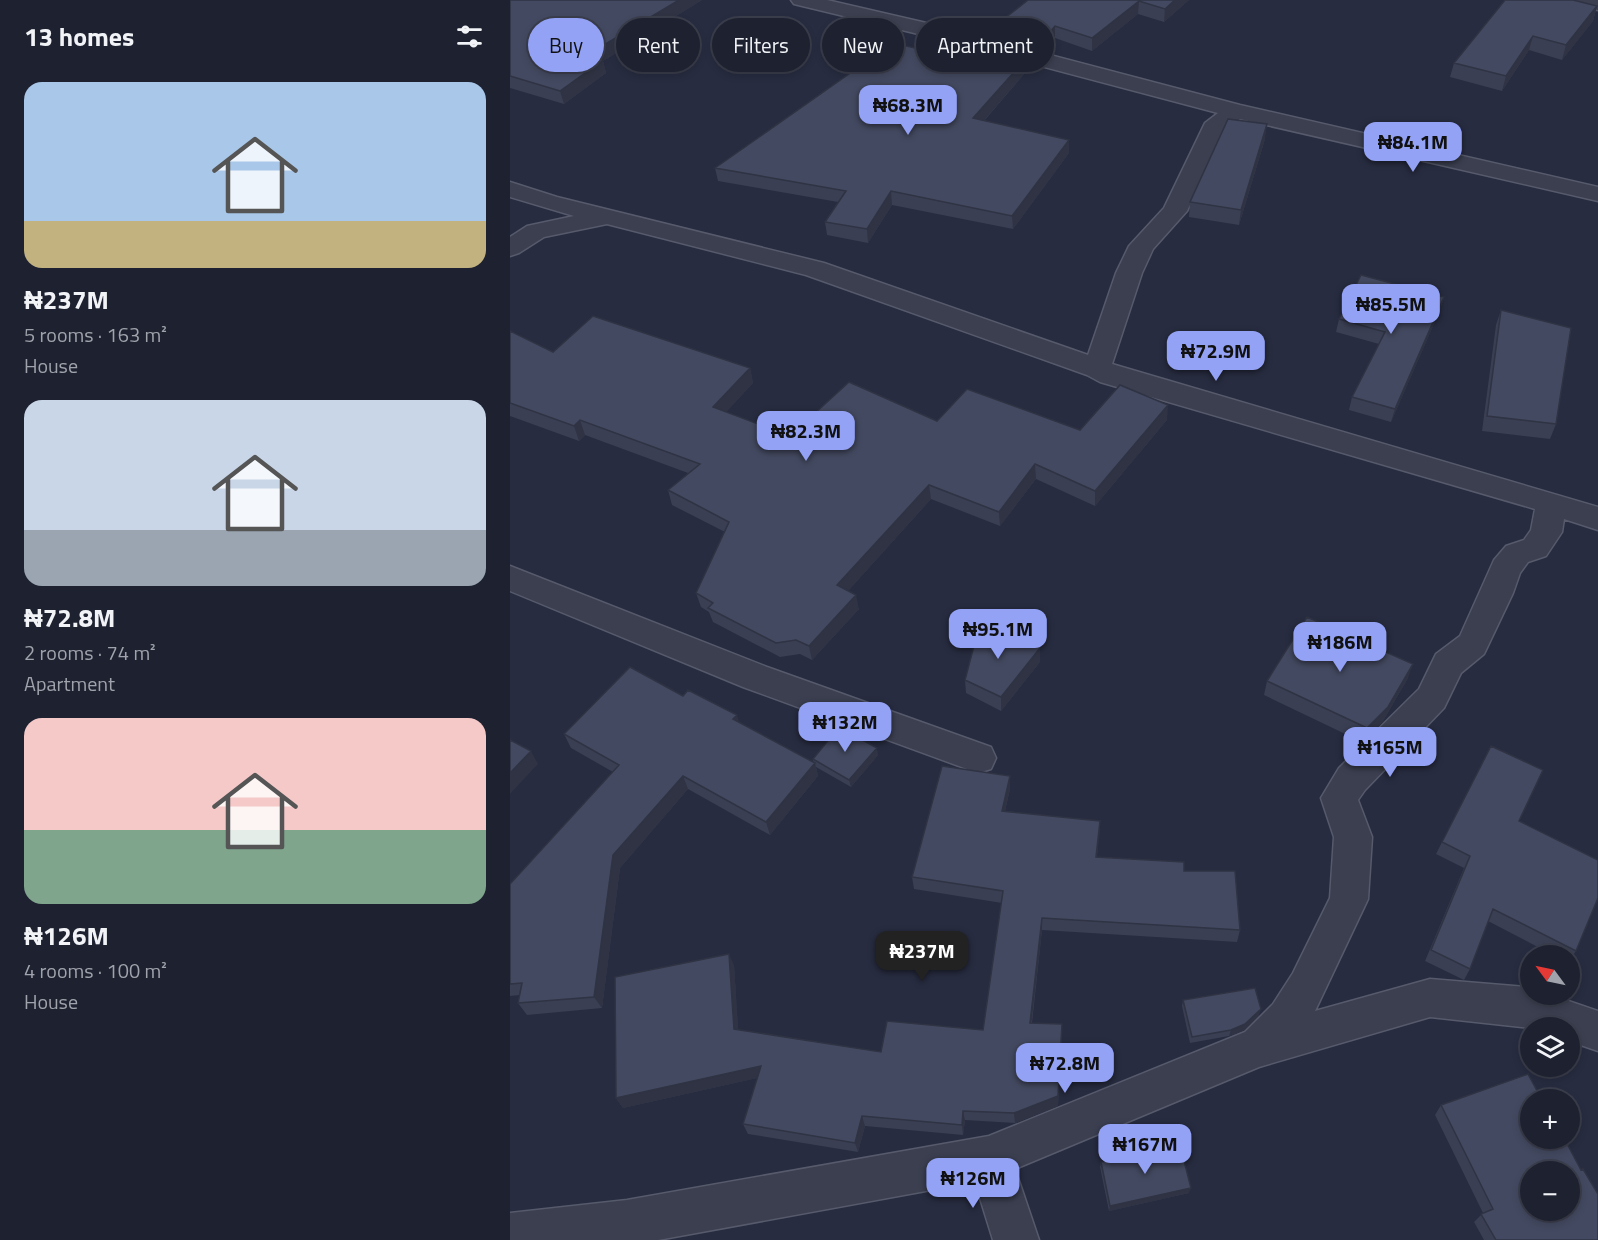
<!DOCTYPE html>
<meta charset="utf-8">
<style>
body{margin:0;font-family:"Titillium Web",sans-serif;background:#2a2e3c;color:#f1f3f6;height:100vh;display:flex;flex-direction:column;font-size:22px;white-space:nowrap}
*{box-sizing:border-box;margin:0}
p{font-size:20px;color:#a0a3ab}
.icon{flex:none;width:33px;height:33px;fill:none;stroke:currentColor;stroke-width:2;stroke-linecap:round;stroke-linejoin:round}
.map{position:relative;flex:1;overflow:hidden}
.panel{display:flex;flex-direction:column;background:#1d2130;width:510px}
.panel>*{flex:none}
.guide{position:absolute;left:18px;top:18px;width:570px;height:54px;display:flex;gap:12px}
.needle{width:39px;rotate:303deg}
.tools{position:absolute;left:1010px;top:945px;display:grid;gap:12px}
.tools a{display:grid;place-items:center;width:60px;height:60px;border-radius:50%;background:#1d2130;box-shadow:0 3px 9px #0003,0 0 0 2px #3b3e4c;font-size:30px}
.price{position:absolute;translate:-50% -51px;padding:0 14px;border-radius:12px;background:#93a2f5;color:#111;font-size:20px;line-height:39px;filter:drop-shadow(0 2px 3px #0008)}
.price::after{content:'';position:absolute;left:50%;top:36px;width:18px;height:14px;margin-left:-9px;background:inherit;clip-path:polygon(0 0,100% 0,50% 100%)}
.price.current{background:#222;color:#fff}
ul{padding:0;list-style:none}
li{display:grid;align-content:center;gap:12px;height:318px;padding:0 24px}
li span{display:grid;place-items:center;height:186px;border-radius:18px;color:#555}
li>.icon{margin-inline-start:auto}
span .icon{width:108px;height:108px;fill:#fffc;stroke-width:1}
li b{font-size:26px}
h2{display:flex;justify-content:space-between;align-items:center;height:72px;padding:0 24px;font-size:26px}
.chip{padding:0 21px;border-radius:27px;background:#1d2130;box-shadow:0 3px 9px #0003,0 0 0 2px #3b3e4c;font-size:21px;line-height:54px}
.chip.current{background:#93a2f5;color:#111}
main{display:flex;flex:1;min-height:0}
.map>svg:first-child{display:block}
</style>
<main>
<section class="panel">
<h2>13 homes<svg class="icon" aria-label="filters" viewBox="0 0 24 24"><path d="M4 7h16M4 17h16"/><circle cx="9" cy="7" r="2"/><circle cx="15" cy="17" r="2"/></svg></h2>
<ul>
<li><span style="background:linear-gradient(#a9c7e8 75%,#c2b280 0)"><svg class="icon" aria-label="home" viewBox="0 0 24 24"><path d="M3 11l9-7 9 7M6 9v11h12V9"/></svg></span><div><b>₦237M</b><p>5 rooms · 163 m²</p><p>House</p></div></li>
<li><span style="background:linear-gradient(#c9d6e8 70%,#9aa5b1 0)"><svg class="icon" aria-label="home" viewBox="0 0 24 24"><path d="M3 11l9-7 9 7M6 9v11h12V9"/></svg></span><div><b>₦72.8M</b><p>2 rooms · 74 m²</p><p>Apartment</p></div></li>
<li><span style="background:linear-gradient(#f6c9c9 60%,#7fa58c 0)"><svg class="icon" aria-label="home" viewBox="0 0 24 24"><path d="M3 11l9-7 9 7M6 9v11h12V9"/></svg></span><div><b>₦126M</b><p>4 rooms · 100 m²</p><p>House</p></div></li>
</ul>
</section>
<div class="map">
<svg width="1088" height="1240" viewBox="0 0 1088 1240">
<rect width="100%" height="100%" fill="#272c40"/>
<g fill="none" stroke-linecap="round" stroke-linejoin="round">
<defs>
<path id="minor" d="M 281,0 L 317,0 L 438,28 L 730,105 L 1088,187 L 1088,201 L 730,119 L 717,127 L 677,211 L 643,249 L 632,273 L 602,364 L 1088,507 L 1088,530 L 1054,519 L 1052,532 L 1036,556 L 1018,562 L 1010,573 L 1003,593 L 974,654 L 951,673 L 934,708 L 855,790 L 848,800 L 862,837 L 858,899 L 805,1011 L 920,979 L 1017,987 L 1020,988 L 1020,994 L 1038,994 L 1088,1011 L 1088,1051 L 1059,1041 L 1059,1028 L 1020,1028 L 920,1017 L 749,1067 L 505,1169 L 529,1240 L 483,1240 L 465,1182 L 148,1240 L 0,1240 L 0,1213 L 117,1200 L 479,1136 L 735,1032 L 763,1004 L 783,973 L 820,898 L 824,837 L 811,798 L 829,768 L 909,689 L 926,654 L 950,636 L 984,560 L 996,546 L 1014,540 L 1021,530 L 1025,509 L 590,382 L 577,375 L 296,275 L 97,224 L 34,237 L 9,253 L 0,256 L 0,237 L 17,226 L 64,216 L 0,197 L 0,182 L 47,197 L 314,263 L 578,355 L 606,273 L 619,246 L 654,208 L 695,123 L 708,113 L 425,38 L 284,4 Z
M 1052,0 L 1088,0 L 1088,10 L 1055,4 Z
M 0,566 L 257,667 L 481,747 L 486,758 L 481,769 L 468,773 L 233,687 L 0,591 Z"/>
</defs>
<use href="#minor" stroke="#565a6b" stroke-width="3"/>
<use href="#minor" fill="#3b3f50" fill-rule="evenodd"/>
</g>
<path fill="#3a3f53" d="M 0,0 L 192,0 L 93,61 L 96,73 L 54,104 L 0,88 Z
M 518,0 L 679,0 L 654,22 L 628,14 L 582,51 L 545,38 L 534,51 L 486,38 L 485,26 Z
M 1087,6 L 1083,21 L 1052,60 L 1019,50 L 992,91 L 940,77 L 944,63 Z
M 521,53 L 521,66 L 474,121 L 559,140 L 559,153 L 503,229 L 382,205 L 358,243 L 317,235 L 315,222 L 328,202 L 208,181 L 205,168 L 445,57 Z
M 755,139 L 729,225 L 679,217 L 680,202 Z
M 934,297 L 930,310 L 881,422 L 839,410 L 842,397 L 869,344 L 826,332 L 829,319 Z
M 991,310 L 1046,424 L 1040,439 L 972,431 L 986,325 Z
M 0,331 L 43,352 L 240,368 L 243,383 L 216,412 L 280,436 L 427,421 L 570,430 L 657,420 L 585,506 L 526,479 L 490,526 L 421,499 L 338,591 L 349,609 L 302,660 L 290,654 L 270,657 L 203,622 L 199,612 L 191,607 L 186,593 L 215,532 L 162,505 L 158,490 L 178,473 L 75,435 L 69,441 L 0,416 Z
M 530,662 L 491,711 L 456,693 L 455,680 Z
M 898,678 L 873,721 L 852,742 L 754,695 L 757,681 Z
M 173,696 L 229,722 L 303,762 L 303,759 L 368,755 L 341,787 L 306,767 L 308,776 L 260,835 L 178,789 L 110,868 L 92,1008 L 17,1015 L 8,1003 L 10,995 L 0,996 L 0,884 L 103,772 L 61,748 L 54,734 Z
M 500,776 L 500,789 L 495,811 L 590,821 L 587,857 L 674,871 L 730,930 L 727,942 L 532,930 L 522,1023 L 552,1024 L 548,1106 L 505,1123 L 455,1120 L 453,1135 L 355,1126 L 348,1152 L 238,1134 L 233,1124 L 247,1078 L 113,1108 L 106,1098 L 224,965 L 228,1030 L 371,1052 L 473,1030 L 492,903 L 404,889 L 402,877 Z
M 1009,821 L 1066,951 L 1059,961 L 1059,956 L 1045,956 L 978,921 L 960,969 L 954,980 L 915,961 L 954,868 L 926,854 L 932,842 Z
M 673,1000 L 749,1015 L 734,1030 L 719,1036 L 680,1043 L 672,1006 Z
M 931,1105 L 1071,1170 L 1088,1240 L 974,1240 L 964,1222 L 973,1213 L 925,1115 Z
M 591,1162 L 679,1193 L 599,1211 L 590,1167 Z"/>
<path fill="#2f3343" d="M 169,0 L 192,0 L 93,61 L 96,73 L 54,104 L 50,91 L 77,55 Z
M 665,0 L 679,0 L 654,22 L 655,9 Z
M 629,1 L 628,14 L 582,51 L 582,38 Z
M 1087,6 L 1083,21 L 1052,60 L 1056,45 Z
M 545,26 L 545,38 L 534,51 L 534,39 Z
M 1023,36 L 1019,50 L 992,91 L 996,76 Z
M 521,53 L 521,66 L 464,132 L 463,118 Z
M 757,124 L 755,139 L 729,225 L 731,210 Z
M 559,140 L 559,153 L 503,229 L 502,216 Z
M 381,191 L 382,205 L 358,243 L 357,229 Z
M 934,297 L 930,310 L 881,422 L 885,409 Z
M 240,368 L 243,383 L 207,422 L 203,407 Z
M 658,405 L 657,420 L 585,506 L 585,491 Z
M 70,420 L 75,435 L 69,441 L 64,426 Z
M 525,464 L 526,479 L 490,526 L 489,512 Z
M 419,485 L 421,499 L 330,600 L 327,585 Z
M 346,595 L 349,609 L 302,660 L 299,646 Z
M 530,648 L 530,662 L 491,711 L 491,697 Z
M 903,664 L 898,678 L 873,721 L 852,742 L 857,728 Z
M 227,715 L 231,728 L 223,719 Z
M 367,748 L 368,755 L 341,787 L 339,780 Z
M 21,751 L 28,764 L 0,794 L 0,773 Z
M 305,763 L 308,776 L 260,835 L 256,822 Z
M 173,776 L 178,789 L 110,868 L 92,1008 L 84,997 L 103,855 Z
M 500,776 L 500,789 L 492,824 L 492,811 Z
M 590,821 L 590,833 L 585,869 L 586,857 Z
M 532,918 L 532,930 L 520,1034 L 520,1023 Z
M 219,954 L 224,965 L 229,1040 L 224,1029 Z
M 751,1009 L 749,1015 L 734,1030 L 719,1036 L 721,1030 Z
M 552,1024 L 548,1106 L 505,1123 L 504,1113 Z
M 251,1066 L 256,1076 L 113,1108 L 106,1098 Z
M 453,1111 L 455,1120 L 453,1135 L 452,1125 Z
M 352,1116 L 355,1126 L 348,1152 L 345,1143 Z
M 681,1188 L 679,1193 L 599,1211 L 600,1206 Z"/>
<path fill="#434960" stroke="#2f3343" stroke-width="1.5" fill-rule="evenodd" d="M 0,0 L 169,0 L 77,55 L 93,60 L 50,91 L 0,76 Z
M 518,0 L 665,0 L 655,9 L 629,1 L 582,38 L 545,26 L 534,39 L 485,26 Z
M 995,0 L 1063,0 L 1087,6 L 1056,45 L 1023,36 L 996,76 L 944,63 Z
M 468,39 L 521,53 L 463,118 L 559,140 L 502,216 L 381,191 L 357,229 L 315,222 L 336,191 L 205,168 L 383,43 L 445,57 Z
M 718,119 L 757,124 L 731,210 L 680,202 Z
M 851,275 L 934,297 L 885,409 L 842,397 L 875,332 L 829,319 Z
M 991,310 L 1061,328 L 1046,424 L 977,416 Z
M 83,316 L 240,368 L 203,407 L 280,436 L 339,382 L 427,421 L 457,389 L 570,430 L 610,385 L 658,405 L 585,491 L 525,464 L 489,512 L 419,485 L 327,585 L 346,595 L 299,646 L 286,640 L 266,643 L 198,608 L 203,603 L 186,593 L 219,522 L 158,490 L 190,464 L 70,420 L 64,426 L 0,403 L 0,331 L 43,352 Z
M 797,617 L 903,664 L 878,707 L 857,728 L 757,681 Z
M 478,623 L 530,648 L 491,697 L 455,680 L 466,638 Z
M 120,667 L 173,696 L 178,690 L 227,715 L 223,719 L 305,763 L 256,822 L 173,776 L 103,855 L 84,997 L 8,1003 L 12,983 L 0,984 L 0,884 L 109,765 L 54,734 Z
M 329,727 L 367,748 L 339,780 L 303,759 Z
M 0,740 L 21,751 L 0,773 Z
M 981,746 L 1033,770 L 1009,821 L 1088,860 L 1088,898 L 1066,951 L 983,909 L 960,969 L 921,950 L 960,856 L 932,842 Z
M 432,766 L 500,776 L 492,811 L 590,821 L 586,857 L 674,862 L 674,871 L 725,871 L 730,930 L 532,918 L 520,1023 L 552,1024 L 548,1096 L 504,1113 L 453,1111 L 452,1125 L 352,1116 L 345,1143 L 233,1124 L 251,1066 L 106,1098 L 105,977 L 219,954 L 224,1029 L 371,1052 L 377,1021 L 473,1030 L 493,891 L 402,877 Z
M 745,988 L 751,1009 L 735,1024 L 721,1030 L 682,1037 L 673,1000 Z
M 1018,1074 L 1032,1100 L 1020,1100 L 1020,1138 L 1054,1138 L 1071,1170 L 1073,1169 L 1088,1194 L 1088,1240 L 986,1240 L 971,1214 L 983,1209 L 931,1105 ZM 1020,1172 L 1059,1172 L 1059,1210 L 1020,1210 Z
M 670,1145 L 681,1188 L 600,1206 L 591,1162 Z"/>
</svg>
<div class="tools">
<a><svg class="needle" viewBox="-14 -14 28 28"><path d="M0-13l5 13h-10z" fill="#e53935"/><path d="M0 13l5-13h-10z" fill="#a0a3ab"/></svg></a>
<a><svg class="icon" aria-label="layers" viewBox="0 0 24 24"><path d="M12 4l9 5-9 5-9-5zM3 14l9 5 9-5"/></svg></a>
<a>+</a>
<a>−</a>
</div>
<b class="price" style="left:398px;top:136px">₦68.3M</b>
<b class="price" style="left:903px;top:173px">₦84.1M</b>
<b class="price" style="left:881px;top:335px">₦85.5M</b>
<b class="price" style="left:706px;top:382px">₦72.9M</b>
<b class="price" style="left:296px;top:462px">₦82.3M</b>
<b class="price" style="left:488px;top:660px">₦95.1M</b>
<b class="price" style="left:830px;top:673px">₦186M</b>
<b class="price" style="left:335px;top:753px">₦132M</b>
<b class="price" style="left:880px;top:778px">₦165M</b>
<b class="price current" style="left:412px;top:982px">₦237M</b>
<b class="price" style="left:555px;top:1094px">₦72.8M</b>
<b class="price" style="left:635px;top:1175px">₦167M</b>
<b class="price" style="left:463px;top:1209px">₦126M</b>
<div class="guide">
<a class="chip current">Buy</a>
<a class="chip">Rent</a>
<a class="chip">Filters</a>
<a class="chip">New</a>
<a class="chip">Apartment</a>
</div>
</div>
</main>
